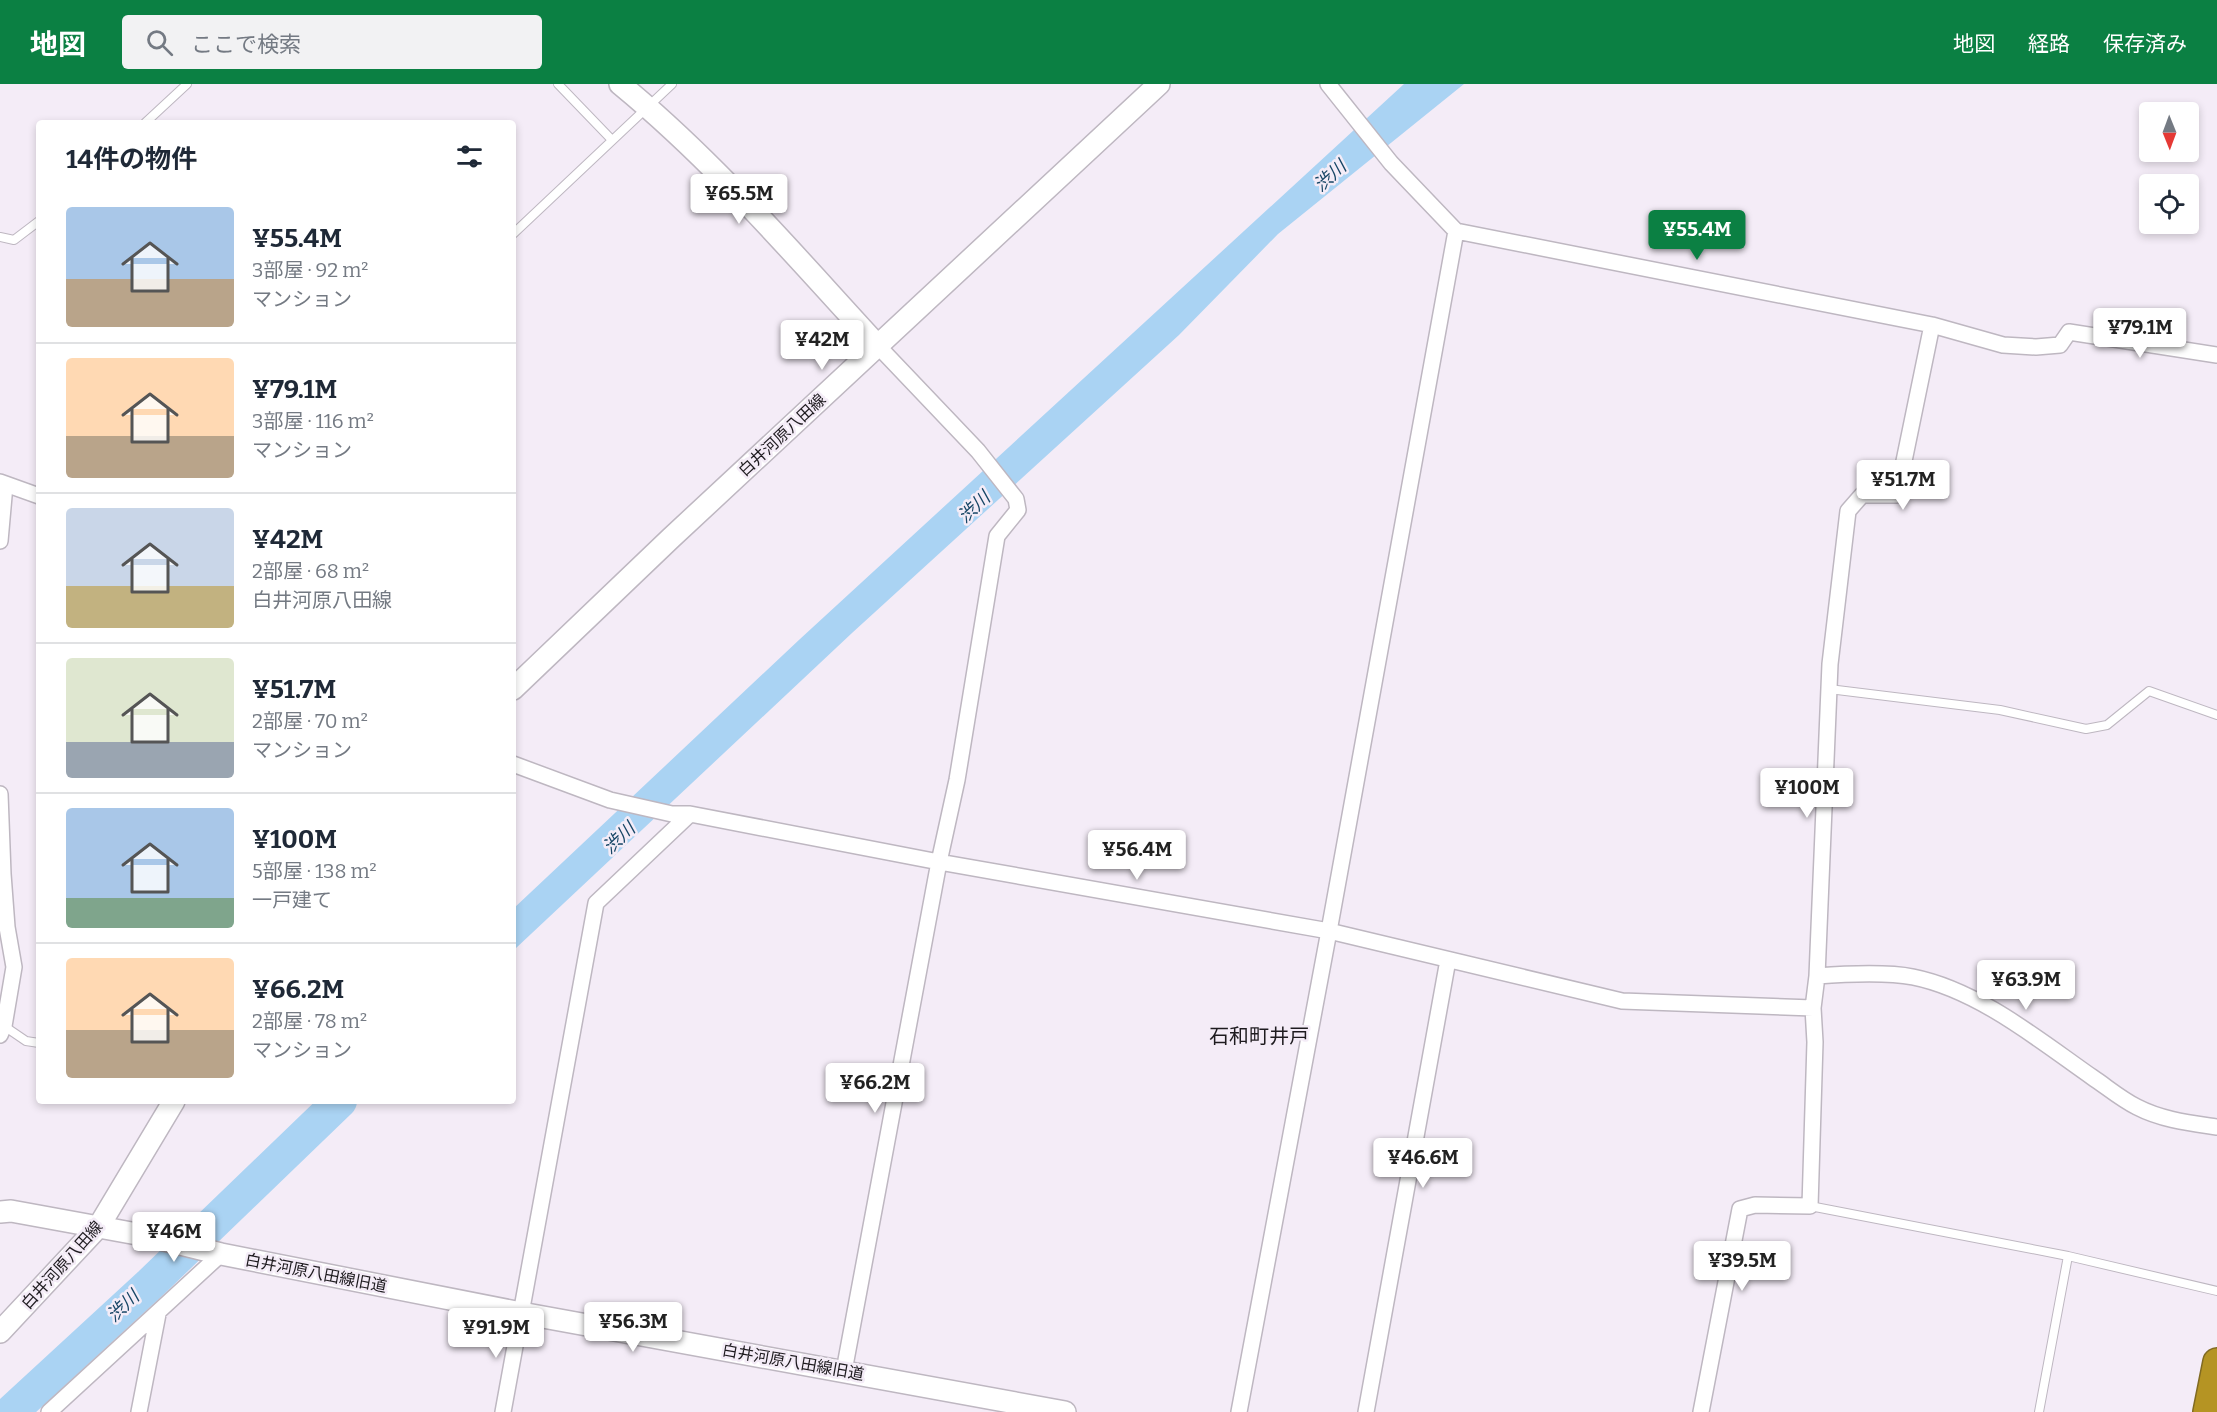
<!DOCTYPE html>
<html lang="ja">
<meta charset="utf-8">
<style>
body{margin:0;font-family:Bitter,"Noto Sans JP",serif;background:#f2f2f3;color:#1f2937;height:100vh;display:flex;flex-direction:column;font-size:22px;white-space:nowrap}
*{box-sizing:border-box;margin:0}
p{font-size:20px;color:#747a83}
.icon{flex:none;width:33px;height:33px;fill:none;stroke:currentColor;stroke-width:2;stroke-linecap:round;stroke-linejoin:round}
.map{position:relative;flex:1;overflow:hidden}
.details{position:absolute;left:36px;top:36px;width:480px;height:984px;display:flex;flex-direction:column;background:#fff;border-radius:6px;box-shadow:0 3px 9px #0003}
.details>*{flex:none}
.needle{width:39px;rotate:179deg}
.tools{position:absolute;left:2139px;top:18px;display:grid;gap:12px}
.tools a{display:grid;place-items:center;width:60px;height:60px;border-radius:6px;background:#fff;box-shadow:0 3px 9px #0003;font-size:30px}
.price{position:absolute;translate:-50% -51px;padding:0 14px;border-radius:6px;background:#fff;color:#222;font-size:20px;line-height:39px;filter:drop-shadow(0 2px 3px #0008)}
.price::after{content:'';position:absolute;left:50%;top:36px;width:18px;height:14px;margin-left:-9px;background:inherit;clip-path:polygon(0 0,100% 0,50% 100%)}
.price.selected{background:#0b8043;color:#fff}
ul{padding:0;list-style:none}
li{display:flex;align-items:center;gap:18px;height:150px;padding:0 30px}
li+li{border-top:2px solid #e0e1e3}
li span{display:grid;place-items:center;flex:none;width:168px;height:120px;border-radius:6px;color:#555}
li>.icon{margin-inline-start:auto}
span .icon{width:72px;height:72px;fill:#fffc;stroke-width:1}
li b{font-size:26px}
h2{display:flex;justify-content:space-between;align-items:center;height:72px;padding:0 30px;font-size:26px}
header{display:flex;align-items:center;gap:36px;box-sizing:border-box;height:84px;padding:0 30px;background:#0b8043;color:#fff}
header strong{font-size:28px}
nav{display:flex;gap:33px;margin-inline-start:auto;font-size:21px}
.search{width:420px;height:54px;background:#f2f2f3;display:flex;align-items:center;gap:15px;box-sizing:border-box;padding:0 21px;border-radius:6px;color:#747a83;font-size:22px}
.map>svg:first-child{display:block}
</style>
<header>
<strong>地図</strong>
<div class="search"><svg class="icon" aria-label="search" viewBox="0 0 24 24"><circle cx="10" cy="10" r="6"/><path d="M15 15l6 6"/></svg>ここで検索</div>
<nav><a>地図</a><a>経路</a><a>保存済み</a></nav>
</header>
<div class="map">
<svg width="2217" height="1328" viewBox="0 0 2217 1328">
<rect width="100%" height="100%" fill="#f4ecf7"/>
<path fill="#aad3f3" d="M 1404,0 L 1464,0 L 1278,150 L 1179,251 L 852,549 L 515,865 L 513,865 L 513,825 L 800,555 Z"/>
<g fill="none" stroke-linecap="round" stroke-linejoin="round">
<path stroke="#aad3f3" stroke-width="34" d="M 11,1328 L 150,1200 L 340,1017"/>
<defs>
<path id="lane" d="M 558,0 L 612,56
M 145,39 L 187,0
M 513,150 L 672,0
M 0,153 L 14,156 L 39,137
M 1829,605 L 2000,626 L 2086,645 L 2107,641 L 2149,607 L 2217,631
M 4,942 L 26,957 L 39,959
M 1810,1122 L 2068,1172 L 2217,1207
M 2039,1328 L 2068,1172"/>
<path id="street" d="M 1328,0 L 1391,79 L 1456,147 L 1932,241 L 2003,261 L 2036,263 L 2060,261 L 2069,248 L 2217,271
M 0,398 L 39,412
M 0,457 L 5,401
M 513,680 L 610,716 L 672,730 L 690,730 L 939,778 L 1329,847 L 1622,917 L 1813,924
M 0,710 L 3,790 L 7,843 L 14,883 L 4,942 L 0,951
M 1817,892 C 1844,890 1887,888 1913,893 C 1978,906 2039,956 2092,993 C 2107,1003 2121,1015 2137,1023 C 2162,1036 2190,1039 2217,1043
M 844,1287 L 939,778 L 957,696 L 997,452 L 1018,426 L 1016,415 L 978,367 L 878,262
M 49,1328 L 221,1170
M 139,1328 L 158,1230
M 503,1328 L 596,819 L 690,730
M 1239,1328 L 1329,847 L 1456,147
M 1366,1328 L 1448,876
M 1701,1328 L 1740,1125 L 1755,1121 L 1810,1122 L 1815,958 L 1813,924 L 1817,892 L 1830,580 L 1848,427 L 1862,411 L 1897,411 L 1932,241"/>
<path id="secondary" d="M 620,0 C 715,78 795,172 878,262
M 513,605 L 671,454 L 1159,0
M 0,1128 L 11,1127 L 148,1152 L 221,1170 L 521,1229 L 1065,1328
M 0,1248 L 99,1142 L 174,1017"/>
<path id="highway" d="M 2207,1328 L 2217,1278"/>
</defs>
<use href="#lane" stroke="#beb7c1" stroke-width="10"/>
<use href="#street" stroke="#beb7c1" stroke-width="18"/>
<use href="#secondary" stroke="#beb7c1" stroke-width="24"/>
<use href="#highway" stroke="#806a22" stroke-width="30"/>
<use href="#lane" stroke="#fff" stroke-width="8"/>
<use href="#street" stroke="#fff" stroke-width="15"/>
<use href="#secondary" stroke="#fff" stroke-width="21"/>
<use href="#highway" stroke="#b59423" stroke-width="27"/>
</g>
<g text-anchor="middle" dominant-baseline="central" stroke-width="5" stroke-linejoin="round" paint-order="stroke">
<g font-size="16" fill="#1e1b1f" stroke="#f4ecf7">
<text transform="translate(782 351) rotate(-43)">白井河原八田線</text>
<text transform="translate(62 1181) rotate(-48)">白井河原八田線</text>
<text transform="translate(316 1189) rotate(11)">白井河原八田線旧道</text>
<text transform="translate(793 1278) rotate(10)">白井河原八田線旧道</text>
</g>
<g font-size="18" font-style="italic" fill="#174666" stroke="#f4ecf7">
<text transform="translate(1330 92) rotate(-42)">渋川</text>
<text transform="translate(974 423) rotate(-43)">渋川</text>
<text transform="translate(619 754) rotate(-43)">渋川</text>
<text transform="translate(123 1222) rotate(-43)">渋川</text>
</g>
<g font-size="20" fill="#1e1b1f" stroke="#f4ecf7">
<text x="1259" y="952">石和町井戸</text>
</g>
</g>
</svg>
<div class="tools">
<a><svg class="needle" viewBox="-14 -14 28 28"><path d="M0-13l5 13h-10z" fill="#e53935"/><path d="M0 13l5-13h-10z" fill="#747a83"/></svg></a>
<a><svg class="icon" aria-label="locate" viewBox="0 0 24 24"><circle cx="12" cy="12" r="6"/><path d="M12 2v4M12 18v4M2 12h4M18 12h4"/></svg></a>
</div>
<b class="price" style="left:739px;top:141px">¥65.5M</b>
<b class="price selected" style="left:1697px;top:177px">¥55.4M</b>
<b class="price" style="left:2140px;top:275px">¥79.1M</b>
<b class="price" style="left:822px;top:287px">¥42M</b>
<b class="price" style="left:1903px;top:427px">¥51.7M</b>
<b class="price" style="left:1807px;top:735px">¥100M</b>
<b class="price" style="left:1137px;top:797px">¥56.4M</b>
<b class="price" style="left:2026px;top:927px">¥63.9M</b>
<b class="price" style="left:875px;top:1030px">¥66.2M</b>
<b class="price" style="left:1423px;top:1105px">¥46.6M</b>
<b class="price" style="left:174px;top:1179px">¥46M</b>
<b class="price" style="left:1742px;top:1208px">¥39.5M</b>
<b class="price" style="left:633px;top:1269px">¥56.3M</b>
<b class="price" style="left:496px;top:1275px">¥91.9M</b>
<section class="details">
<h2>14件の物件<svg class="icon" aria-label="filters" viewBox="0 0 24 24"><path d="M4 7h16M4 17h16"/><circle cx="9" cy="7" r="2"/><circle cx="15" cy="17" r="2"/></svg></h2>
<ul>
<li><span style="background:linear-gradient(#a9c7e8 60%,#b9a48a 0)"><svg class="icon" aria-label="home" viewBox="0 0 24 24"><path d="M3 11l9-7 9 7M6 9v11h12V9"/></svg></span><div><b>¥55.4M</b><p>3部屋 · 92 m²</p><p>マンション</p></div></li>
<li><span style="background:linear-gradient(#ffd9b3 65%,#b9a48a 0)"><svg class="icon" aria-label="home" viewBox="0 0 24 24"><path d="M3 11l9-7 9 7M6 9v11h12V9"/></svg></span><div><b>¥79.1M</b><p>3部屋 · 116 m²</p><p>マンション</p></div></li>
<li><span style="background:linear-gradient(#c9d6e8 65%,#c2b280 0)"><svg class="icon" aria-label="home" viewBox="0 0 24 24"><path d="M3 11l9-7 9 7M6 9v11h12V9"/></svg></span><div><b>¥42M</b><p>2部屋 · 68 m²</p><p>白井河原八田線</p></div></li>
<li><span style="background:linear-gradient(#dfe7d0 70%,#9aa5b1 0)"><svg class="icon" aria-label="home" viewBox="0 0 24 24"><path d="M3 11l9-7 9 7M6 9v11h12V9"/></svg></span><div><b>¥51.7M</b><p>2部屋 · 70 m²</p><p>マンション</p></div></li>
<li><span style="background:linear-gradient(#a9c7e8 75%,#7fa58c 0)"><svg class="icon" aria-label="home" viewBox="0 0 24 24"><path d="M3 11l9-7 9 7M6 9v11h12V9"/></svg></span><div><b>¥100M</b><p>5部屋 · 138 m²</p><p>一戸建て</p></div></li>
<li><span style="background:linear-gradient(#ffd9b3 60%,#b9a48a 0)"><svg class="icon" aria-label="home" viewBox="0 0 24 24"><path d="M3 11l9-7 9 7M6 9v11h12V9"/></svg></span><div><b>¥66.2M</b><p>2部屋 · 78 m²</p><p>マンション</p></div></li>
</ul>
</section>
</div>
